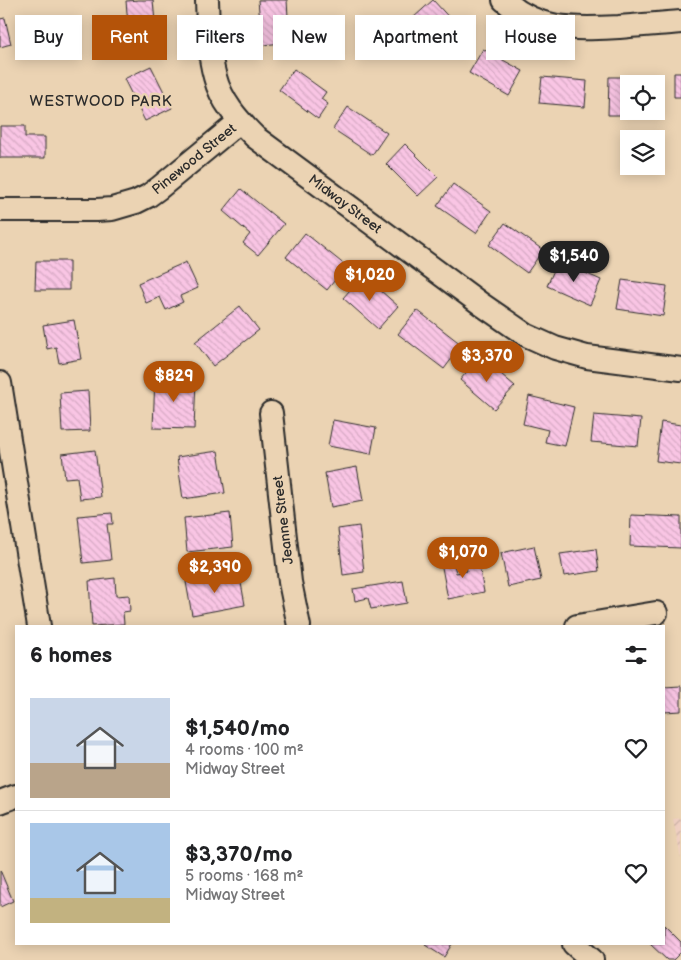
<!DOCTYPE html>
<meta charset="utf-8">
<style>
body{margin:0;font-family:"Balsamiq Sans",sans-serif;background:#f2f2f2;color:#202124;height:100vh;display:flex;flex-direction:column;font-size:19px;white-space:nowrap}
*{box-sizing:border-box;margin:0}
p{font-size:16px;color:#757577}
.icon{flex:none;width:28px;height:28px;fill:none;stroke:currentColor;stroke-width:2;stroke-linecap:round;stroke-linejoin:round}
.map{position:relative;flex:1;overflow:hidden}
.drawer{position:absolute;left:15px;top:625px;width:650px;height:320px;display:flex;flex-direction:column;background:#fff;border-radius:0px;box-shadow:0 2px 12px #0003}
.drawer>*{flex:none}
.guide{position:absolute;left:15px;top:15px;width:651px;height:45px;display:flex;gap:10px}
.fabs{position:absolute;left:620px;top:75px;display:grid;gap:10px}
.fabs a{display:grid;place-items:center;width:45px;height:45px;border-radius:0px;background:#fff;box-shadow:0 2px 12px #0003;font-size:25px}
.price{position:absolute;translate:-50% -42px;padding:0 11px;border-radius:18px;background:#b45309;color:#fff;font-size:16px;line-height:32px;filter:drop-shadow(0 1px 2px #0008)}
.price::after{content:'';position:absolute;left:50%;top:30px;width:15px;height:11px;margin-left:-8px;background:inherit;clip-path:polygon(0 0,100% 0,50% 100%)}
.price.current{background:#222;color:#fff}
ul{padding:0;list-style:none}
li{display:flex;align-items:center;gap:15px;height:125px;padding:0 15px}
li+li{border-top:1px solid #e0e0e0}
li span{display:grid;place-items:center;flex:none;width:140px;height:100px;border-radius:0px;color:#555}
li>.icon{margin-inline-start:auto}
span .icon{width:60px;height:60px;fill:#fffc;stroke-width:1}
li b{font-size:21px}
h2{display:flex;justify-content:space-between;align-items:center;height:60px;padding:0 15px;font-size:21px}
.pill{padding:0 18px;border-radius:0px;background:#fff;box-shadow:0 2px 12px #0003;font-size:18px;line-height:45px}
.pill.current{background:#b45309;color:#fff}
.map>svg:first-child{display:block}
</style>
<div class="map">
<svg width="681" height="960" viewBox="0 0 681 960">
<defs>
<pattern id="industrial-furrows" width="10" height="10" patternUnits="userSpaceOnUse" patternTransform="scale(1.25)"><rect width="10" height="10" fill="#efcfc2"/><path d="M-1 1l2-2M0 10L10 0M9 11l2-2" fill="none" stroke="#cdb2a7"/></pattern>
<pattern id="building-back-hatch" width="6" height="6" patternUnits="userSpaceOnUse" patternTransform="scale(1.25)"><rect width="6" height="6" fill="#f9c5e4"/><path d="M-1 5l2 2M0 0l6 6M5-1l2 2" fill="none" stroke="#d6a9c4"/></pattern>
</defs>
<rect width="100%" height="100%" fill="#ebd3b3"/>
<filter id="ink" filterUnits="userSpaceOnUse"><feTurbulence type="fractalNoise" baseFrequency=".02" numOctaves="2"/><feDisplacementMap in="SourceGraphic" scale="10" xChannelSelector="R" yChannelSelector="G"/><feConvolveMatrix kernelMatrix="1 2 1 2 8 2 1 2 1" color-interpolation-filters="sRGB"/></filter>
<g filter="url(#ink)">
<path fill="url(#industrial-furrows)" d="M 681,818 L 681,858 L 673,819 Z"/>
<path fill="url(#building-back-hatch)" stroke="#2b2b2b" d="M 138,0 L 153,0 L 157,45 L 130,48 L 126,1 Z
M 258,0 L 287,0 L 289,34 L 282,34 L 283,43 L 262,45 Z
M 433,0 L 465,35 L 445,53 L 413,18 Z
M 5,18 L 11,44 L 0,47 L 0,19 Z
M 483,49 L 523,71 L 509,96 L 469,73 Z
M 151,66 L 172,108 L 145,121 L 124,79 Z
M 294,69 L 326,92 L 321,99 L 328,104 L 318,119 L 279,90 Z
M 674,73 L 681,73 L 681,97 L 674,97 Z
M 542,77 L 587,81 L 585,107 L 539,103 Z
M 609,77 L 654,77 L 654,84 L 629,84 L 629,111 L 640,111 L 640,115 L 608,115 Z
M 348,107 L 387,133 L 372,155 L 333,129 Z
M 0,126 L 25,126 L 25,137 L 45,137 L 45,158 L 0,158 Z
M 405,144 L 438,177 L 418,196 L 386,164 Z
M 453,184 L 491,211 L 476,233 L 437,206 Z
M 241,189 L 284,224 L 258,255 L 243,243 L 250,234 L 223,211 Z
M 505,223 L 543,250 L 527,273 L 489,245 Z
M 305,233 L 346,266 L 327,290 L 286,257 Z
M 36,261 L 69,261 L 69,290 L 35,290 Z
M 558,261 L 601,280 L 590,305 L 547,286 Z
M 186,262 L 198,288 L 180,296 L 183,302 L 166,310 L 160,297 L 146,303 L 138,283 Z
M 363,275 L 398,306 L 378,329 L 343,298 Z
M 622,280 L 667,286 L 663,316 L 617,309 Z
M 240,306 L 259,330 L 213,366 L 195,342 Z
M 417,310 L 462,345 L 444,369 L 398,334 Z
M 74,320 L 81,359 L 59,363 L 56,347 L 47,349 L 43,325 Z
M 480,356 L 515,386 L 494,409 L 460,380 Z
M 155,377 L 196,379 L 194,429 L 153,428 Z
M 88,391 L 90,431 L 62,432 L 60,393 Z
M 529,396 L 574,407 L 565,446 L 545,442 L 548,430 L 523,424 Z
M 594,415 L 641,419 L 638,446 L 591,442 Z
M 333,420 L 376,428 L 371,454 L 328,446 Z
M 661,422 L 681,425 L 681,464 L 656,461 Z
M 95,450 L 101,497 L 80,499 L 77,477 L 65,478 L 62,454 Z
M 218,451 L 225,493 L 183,499 L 177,457 Z
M 357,467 L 363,501 L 331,507 L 325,473 Z
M 112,513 L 113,524 L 107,524 L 111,560 L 83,563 L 78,516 Z
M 230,513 L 233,547 L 187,552 L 184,518 Z
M 631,515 L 681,517 L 681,548 L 630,546 Z
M 359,526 L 364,572 L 343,575 L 338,529 Z
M 534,546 L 541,580 L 508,587 L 501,553 Z
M 596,549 L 599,571 L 564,576 L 560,554 Z
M 477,555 L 484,592 L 448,599 L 441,562 L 453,560 L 456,573 L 467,571 L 464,558 Z
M 239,572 L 245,605 L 192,615 L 186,582 Z
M 115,578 L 116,596 L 129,595 L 130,611 L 123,612 L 124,624 L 92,626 L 89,581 Z
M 403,581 L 407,603 L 371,609 L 368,598 L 355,601 L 353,589 Z
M 681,686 L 681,711 L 664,712 L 664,687 Z
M 0,870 L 13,901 L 0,907 Z
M 664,925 L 681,942 L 681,952 L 673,960 L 667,960 L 650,944 L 664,944 Z
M 426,944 L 452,944 L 444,957 L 425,945 Z"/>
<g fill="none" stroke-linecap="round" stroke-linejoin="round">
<defs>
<path id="minor" d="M 207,0 C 208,25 208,52 215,77 C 221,101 238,120 255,137 L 481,304 L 526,335 L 555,348 L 587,357 L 681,369
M 504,0 C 538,32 576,29 619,27 C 640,25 660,24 681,22
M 0,210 L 97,210 L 112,209 L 136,202 L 148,196 L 159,188 L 239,122
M 0,383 L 39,626
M 271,413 L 290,582 L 299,626
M 577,626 L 656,613
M 0,802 L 16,796
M 574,944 L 592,960"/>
</defs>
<use href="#minor" stroke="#2b2b2b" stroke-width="26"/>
<use href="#minor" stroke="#ebd3b3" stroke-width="22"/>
</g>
</g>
<g text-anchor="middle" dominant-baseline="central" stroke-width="5" stroke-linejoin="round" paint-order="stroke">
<g font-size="14" fill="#2b2b2b" stroke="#ebd3b3">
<text transform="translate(194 159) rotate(-39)">Pinewood Street</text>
<text transform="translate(345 204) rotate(37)">Midway Street</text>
<text transform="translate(283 520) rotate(-97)">Jeanne Street</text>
</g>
<g font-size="15" letter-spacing="1" fill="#2b2b2b" stroke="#ebd3b3">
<text x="101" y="101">WESTWOOD PARK</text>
</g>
</g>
</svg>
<div class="fabs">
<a><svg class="icon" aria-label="locate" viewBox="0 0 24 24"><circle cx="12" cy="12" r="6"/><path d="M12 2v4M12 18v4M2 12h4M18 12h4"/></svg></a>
<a><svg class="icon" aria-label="layers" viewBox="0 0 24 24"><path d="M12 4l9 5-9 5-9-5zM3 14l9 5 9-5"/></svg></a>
</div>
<b class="price current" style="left:574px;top:283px">$1,540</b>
<b class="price" style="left:370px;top:302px">$1,020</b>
<b class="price" style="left:487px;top:383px">$3,370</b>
<b class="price" style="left:174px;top:403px">$829</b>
<b class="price" style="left:463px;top:579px">$1,070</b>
<b class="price" style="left:215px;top:594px">$2,390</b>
<div class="guide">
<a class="pill">Buy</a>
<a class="pill current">Rent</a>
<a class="pill">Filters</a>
<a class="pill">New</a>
<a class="pill">Apartment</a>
<a class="pill">House</a>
</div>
<section class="drawer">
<h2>6 homes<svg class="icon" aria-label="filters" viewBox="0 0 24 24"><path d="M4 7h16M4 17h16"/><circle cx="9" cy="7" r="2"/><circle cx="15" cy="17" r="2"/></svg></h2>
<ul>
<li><span style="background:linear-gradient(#c9d6e8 65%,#b9a48a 0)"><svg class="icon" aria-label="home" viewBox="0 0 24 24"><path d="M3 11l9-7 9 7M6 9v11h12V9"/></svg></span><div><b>$1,540/mo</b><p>4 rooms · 100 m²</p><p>Midway Street</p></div><svg class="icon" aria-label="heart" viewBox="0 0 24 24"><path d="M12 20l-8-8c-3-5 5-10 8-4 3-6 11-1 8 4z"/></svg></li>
<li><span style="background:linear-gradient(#a9c7e8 75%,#c2b280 0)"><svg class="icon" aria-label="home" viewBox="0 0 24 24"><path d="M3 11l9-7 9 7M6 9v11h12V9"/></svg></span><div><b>$3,370/mo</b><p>5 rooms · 168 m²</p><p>Midway Street</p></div><svg class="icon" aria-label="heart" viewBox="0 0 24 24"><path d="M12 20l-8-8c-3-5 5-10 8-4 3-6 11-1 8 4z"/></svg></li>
</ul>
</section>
</div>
